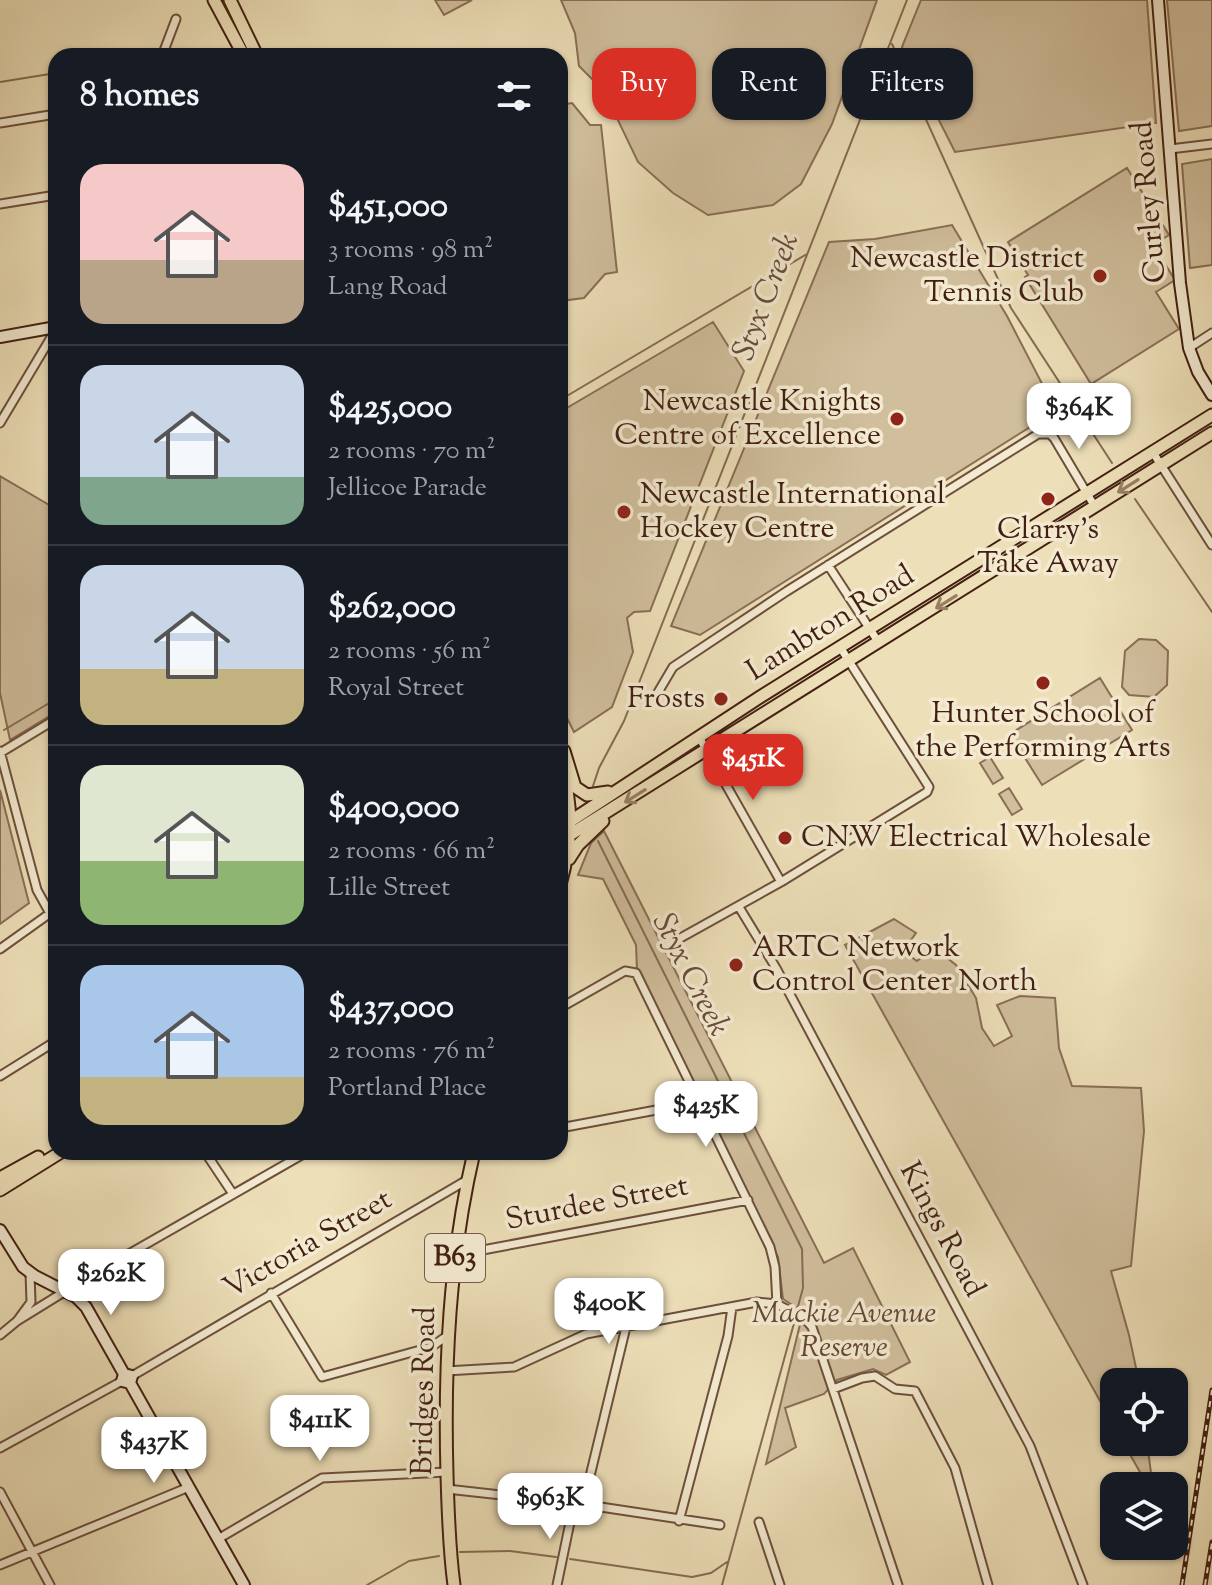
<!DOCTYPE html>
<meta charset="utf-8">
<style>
body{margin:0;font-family:"Sorts Mill Goudy",serif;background:#20242c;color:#f1f3f6;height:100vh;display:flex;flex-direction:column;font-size:30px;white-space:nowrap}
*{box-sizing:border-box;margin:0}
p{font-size:26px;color:#9ea1a6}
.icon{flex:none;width:44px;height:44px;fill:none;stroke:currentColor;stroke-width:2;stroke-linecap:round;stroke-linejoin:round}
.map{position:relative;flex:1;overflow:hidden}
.drawer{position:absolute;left:48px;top:48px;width:520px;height:1112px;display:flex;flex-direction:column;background:#171b24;border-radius:24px;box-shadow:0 2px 6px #0004}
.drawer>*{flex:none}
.hud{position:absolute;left:592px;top:48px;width:500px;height:72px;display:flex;gap:16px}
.controls{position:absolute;left:1100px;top:1368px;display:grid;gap:16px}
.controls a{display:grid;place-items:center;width:88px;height:88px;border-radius:16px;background:#171b24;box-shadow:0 2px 6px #0004;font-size:40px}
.price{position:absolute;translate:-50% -68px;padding:0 18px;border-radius:16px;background:#fff;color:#222;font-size:26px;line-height:52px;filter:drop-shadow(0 2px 4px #0008)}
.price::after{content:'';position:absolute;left:50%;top:48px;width:24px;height:18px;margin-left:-12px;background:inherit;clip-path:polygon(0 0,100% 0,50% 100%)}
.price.on{background:#d93025;color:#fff}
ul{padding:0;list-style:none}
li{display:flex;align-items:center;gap:24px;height:200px;padding:0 32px}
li+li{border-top:2px solid #363941}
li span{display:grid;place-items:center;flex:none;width:224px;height:160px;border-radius:24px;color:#555}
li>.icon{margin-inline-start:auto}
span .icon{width:96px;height:96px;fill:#fffc;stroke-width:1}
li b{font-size:34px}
h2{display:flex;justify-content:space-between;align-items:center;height:96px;padding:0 32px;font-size:34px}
.pill{padding:0 28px;border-radius:24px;background:#171b24;box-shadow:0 2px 6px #0004;font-size:28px;line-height:72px}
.pill.on{background:#d93025;color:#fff}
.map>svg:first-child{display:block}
</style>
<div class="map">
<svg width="1212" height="1585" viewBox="0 0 1212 1585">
<rect width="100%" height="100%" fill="#eddfb8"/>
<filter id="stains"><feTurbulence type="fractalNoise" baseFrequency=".0025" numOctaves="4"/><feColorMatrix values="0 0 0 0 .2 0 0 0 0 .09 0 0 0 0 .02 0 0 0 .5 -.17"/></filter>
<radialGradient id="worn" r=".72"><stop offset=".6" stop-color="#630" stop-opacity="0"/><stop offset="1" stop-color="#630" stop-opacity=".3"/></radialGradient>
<path fill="#d0be9c" stroke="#896e56" stroke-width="2" d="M 435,0 L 472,0 L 444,15 Z
M 561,0 L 877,0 L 832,124 L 801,184 L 773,205 L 708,215 L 673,193 L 638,162 L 604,91 L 579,66 L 575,33 Z
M 921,0 L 1147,0 L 1156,123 L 955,152 L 902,47 Z
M 1167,0 L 1212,0 L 1212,126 L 1179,131 Z
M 572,103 L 590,125 L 601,125 L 617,272 L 605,274 L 584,298 L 560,301 L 560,105 Z
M 1212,159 L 1212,265 L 1190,268 L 1182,164 Z
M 1127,168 L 1169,235 L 1153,245 L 1175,280 L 1156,292 L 1179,329 L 1091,384 L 1025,277 L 1028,275 L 1008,242 Z
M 952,225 L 1007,316 L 1052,403 L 1038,422 L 700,635 L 671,626 L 829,242 L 875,239 Z
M 713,322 L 744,371 L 650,611 L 634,612 L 627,618 L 633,652 L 612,707 L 574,732 L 560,704 L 560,412 Z
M 0,476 L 56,509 L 56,712 L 10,740 L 0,693 Z
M 1139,639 L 1156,640 L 1168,651 L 1167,685 L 1154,697 L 1129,695 L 1122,687 L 1125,651 Z
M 1100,678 L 1132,730 L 1042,785 L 1010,734 Z
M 990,757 L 1003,778 L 993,784 L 980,763 Z
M 1009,788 L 1022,809 L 1012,815 L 999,794 Z
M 0,790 L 29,903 L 0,924 Z
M 604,831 L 824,1263 L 853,1248 L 910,1362 L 886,1375 L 873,1369 L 837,1380 L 824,1394 L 785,1408 L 796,1447 L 766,1464 L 803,1312 L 783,1299 L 778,1257 L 637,970 L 636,945 L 603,879 L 578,875 L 591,843 Z
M 894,919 L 916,933 L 903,951 L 917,961 L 926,954 L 946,957 L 956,965 L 976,998 L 982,1028 L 994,1046 L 1012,1036 L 997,1005 L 1020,996 L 1055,998 L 1059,1048 L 1072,1086 L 1141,1088 L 1144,1131 L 1131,1266 L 1111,1271 L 1129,1335 L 1139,1382 L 1114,1382 L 1114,1426 L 845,945 Z
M 1123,1442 L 1147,1442 L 1151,1473 L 1141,1474 Z"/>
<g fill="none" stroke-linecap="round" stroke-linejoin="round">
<path stroke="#866b53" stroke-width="2" d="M 892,44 L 1011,308 L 1112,463
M 0,82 L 56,73
M 560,400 L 807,254
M 1135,499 L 1212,612
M 4,730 L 56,699
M 593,786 L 599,768 L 624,721 L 907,0
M 598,841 L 802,1249 L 803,1288 L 797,1310
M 460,1552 L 510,1551 L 556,1557
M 570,1559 L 692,1577 L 711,1573 L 727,1562
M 367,1585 L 409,1561 L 439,1556
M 722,1585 L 796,1316"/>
<defs>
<path id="street" d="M 162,56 L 176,19
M 0,123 L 56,114
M 1170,149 L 1212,144
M 0,204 L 56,195
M 1189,348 L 1212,333
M 0,423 L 56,329
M 1152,451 L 1212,545
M 828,565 L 879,643
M 657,694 L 673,667 L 787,591 L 1038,434 L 1050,434 L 1054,438 L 1095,507
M 699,737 L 781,882
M 0,751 L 37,890 L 56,924
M 0,753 L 56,719
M 739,907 L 776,968 L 1030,1446 L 1083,1585
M 666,946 L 781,882 L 927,792 L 929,787 L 840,647
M 0,949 L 56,909
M 560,1008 L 625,971 L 636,973 L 770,1247 L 775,1267 L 777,1304
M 0,1076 L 56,1041
M 560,1128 L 699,1102
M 205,1152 L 233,1194
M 456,1255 L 748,1200
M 271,1293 L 322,1377 L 431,1347 L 447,1336
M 17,1321 L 31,1302 L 30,1273
M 0,1335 L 17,1321 L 85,1279 L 307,1152
M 446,1371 L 514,1367 L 586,1334 L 757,1302 L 777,1304 L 805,1319 L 812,1327 L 898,1585
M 132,1376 L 467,1180
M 833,1389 L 862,1378 L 875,1376 L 895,1389 L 915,1391 L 955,1468 L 988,1585
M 0,1448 L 122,1381
M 447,1489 L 574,1503 L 720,1525
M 0,1492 L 50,1585
M 583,1505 L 626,1327
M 679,1521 L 728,1336 L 732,1307
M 759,1522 L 780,1585
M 218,1539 L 322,1478 L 447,1472
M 0,1565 L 189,1487
M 557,1585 L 574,1503"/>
<path id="secondary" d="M 1158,0 L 1180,283 L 1189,348 L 1198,372 L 1212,395
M 0,337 L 56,327
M 0,1230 L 23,1267 L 35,1276 L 76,1297 L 86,1307 L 124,1374
M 130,1383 L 132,1376 L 124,1374 L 122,1381 L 130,1383 L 244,1585"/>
<path id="primary" d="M 214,0 L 244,56
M 230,0 L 257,56
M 560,748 L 564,751 L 575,787 L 587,795 L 608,792
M 560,756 C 572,806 574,835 560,885
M 560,828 L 760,697 L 1212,415
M 560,841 L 1212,433
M 569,859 L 578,845 L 603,821
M 0,1178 L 38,1157
M 0,1190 L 61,1152
M 454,1585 C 449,1548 448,1512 447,1475 C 444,1366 449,1259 474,1152"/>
</defs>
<use href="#street" stroke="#6d4f3b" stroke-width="11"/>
<use href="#secondary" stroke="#421f11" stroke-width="14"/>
<use href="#primary" stroke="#421f11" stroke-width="15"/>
<use href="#street" stroke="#f3ead1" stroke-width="7"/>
<use href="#secondary" stroke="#f3ead1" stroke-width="10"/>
<use href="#primary" stroke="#eddfb8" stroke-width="11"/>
<defs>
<path id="rail" d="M 1182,1585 L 1212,1390
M 1205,1585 L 1212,1542"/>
</defs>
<use href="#rail" stroke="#421f11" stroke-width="5"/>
<use href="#rail" stroke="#f3ead1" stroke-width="2" stroke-dasharray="6" stroke-linecap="butt"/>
</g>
<defs><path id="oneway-shaft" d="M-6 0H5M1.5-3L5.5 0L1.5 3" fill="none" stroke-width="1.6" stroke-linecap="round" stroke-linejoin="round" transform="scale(2)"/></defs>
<g stroke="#987f64">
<use href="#oneway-shaft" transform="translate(1128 486) rotate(148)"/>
<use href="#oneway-shaft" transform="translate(946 602) rotate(148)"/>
<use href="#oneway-shaft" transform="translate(635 796) rotate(148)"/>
</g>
<g fill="#8f2418" stroke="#f3ead1" stroke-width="3">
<circle cx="1100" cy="276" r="8"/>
<circle cx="897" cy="419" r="8"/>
<circle cx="1048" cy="499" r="8"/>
<circle cx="624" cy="512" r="8"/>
<circle cx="1043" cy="683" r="8"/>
<circle cx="721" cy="699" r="8"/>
<circle cx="785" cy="838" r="8"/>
<circle cx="736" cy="965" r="8"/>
</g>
<g text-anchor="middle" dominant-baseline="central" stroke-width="7" stroke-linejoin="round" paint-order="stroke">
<rect fill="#f3ead1" stroke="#775c4b" stroke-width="2" x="425" y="1234" width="60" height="48" rx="6"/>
<g font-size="28" font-weight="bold" fill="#421f11">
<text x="455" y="1258">B63</text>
</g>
<g font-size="30" fill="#421f11" stroke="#f3ead1">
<text transform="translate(1150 202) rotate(-95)">Curley Road</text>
<text transform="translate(831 624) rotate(-32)">Lambton Road</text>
<text transform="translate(597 1204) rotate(-11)">Sturdee Street</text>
<text transform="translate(941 1230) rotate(62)">Kings Road</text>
<text transform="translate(308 1245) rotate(-30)">Victoria Street</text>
<text transform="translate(425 1391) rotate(-89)">Bridges Road</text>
</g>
<g font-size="30" fill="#421f11" stroke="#f3ead1" text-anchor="end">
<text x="1084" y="259">Newcastle District<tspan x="1084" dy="34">Tennis Club</tspan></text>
<text x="881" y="402">Newcastle Knights<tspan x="881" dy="34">Centre of Excellence</tspan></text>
<text x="640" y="495" text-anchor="start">Newcastle International<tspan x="640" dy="34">Hockey Centre</tspan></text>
<text x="1048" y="530" text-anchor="middle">Clarry's<tspan x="1048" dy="34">Take Away</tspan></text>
<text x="705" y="699">Frosts</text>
<text x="1043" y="714" text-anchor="middle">Hunter School of<tspan x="1043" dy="34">the Performing Arts</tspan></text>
<text x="801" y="838" text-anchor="start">CNW Electrical Wholesale</text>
<text x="752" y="948" text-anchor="start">ARTC Network<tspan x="752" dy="34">Control Center North</tspan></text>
</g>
<g font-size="30" font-style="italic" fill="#664734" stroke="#f3ead1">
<text x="844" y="1314">Mackie Avenue<tspan x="844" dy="34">Reserve</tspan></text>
</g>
<g font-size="32" font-style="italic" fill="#6a4b38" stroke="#f3ead1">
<text transform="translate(767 297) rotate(-69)">Styx Creek</text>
<text transform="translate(690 975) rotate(63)">Styx Creek</text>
</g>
</g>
<rect width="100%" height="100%" filter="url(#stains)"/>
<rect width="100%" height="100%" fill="url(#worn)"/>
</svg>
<div class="controls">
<a><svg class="icon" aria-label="locate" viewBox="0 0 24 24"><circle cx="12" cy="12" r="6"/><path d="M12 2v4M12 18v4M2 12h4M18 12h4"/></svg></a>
<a><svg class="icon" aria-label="layers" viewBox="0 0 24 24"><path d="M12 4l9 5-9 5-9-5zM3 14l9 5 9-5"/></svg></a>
</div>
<b class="price" style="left:1079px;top:451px">$364K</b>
<b class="price on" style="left:753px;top:802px">$451K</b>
<b class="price" style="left:706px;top:1149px">$425K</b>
<b class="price" style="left:111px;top:1317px">$262K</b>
<b class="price" style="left:609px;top:1346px">$400K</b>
<b class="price" style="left:320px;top:1463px">$411K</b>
<b class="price" style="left:154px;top:1485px">$437K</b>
<b class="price" style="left:550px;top:1541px">$963K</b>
<div class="hud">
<a class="pill on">Buy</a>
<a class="pill">Rent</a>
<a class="pill">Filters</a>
</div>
<section class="drawer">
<h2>8 homes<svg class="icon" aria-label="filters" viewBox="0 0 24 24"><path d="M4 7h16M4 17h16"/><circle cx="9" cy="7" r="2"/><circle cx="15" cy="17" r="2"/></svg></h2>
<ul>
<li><span style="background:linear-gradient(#f6c9c9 60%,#b9a48a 0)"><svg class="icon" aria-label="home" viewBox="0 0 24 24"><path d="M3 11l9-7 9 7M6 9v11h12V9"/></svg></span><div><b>$451,000</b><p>3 rooms · 98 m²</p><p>Lang Road</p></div></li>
<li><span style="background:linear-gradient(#c9d6e8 70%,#7fa58c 0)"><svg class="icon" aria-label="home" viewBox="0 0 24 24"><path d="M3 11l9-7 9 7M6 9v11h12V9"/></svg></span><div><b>$425,000</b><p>2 rooms · 70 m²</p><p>Jellicoe Parade</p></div></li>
<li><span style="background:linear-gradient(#c9d6e8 65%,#c2b280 0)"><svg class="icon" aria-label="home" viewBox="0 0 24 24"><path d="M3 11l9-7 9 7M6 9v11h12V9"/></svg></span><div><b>$262,000</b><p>2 rooms · 56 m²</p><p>Royal Street</p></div></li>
<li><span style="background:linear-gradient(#dfe7d0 60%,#8fb573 0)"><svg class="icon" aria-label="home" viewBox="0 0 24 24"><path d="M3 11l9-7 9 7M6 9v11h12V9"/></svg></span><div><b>$400,000</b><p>2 rooms · 66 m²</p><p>Lille Street</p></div></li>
<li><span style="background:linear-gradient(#a9c7e8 70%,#c2b280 0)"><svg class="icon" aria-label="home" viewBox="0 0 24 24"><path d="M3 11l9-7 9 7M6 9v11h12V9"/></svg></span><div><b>$437,000</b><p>2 rooms · 76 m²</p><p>Portland Place</p></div></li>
</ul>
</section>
</div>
